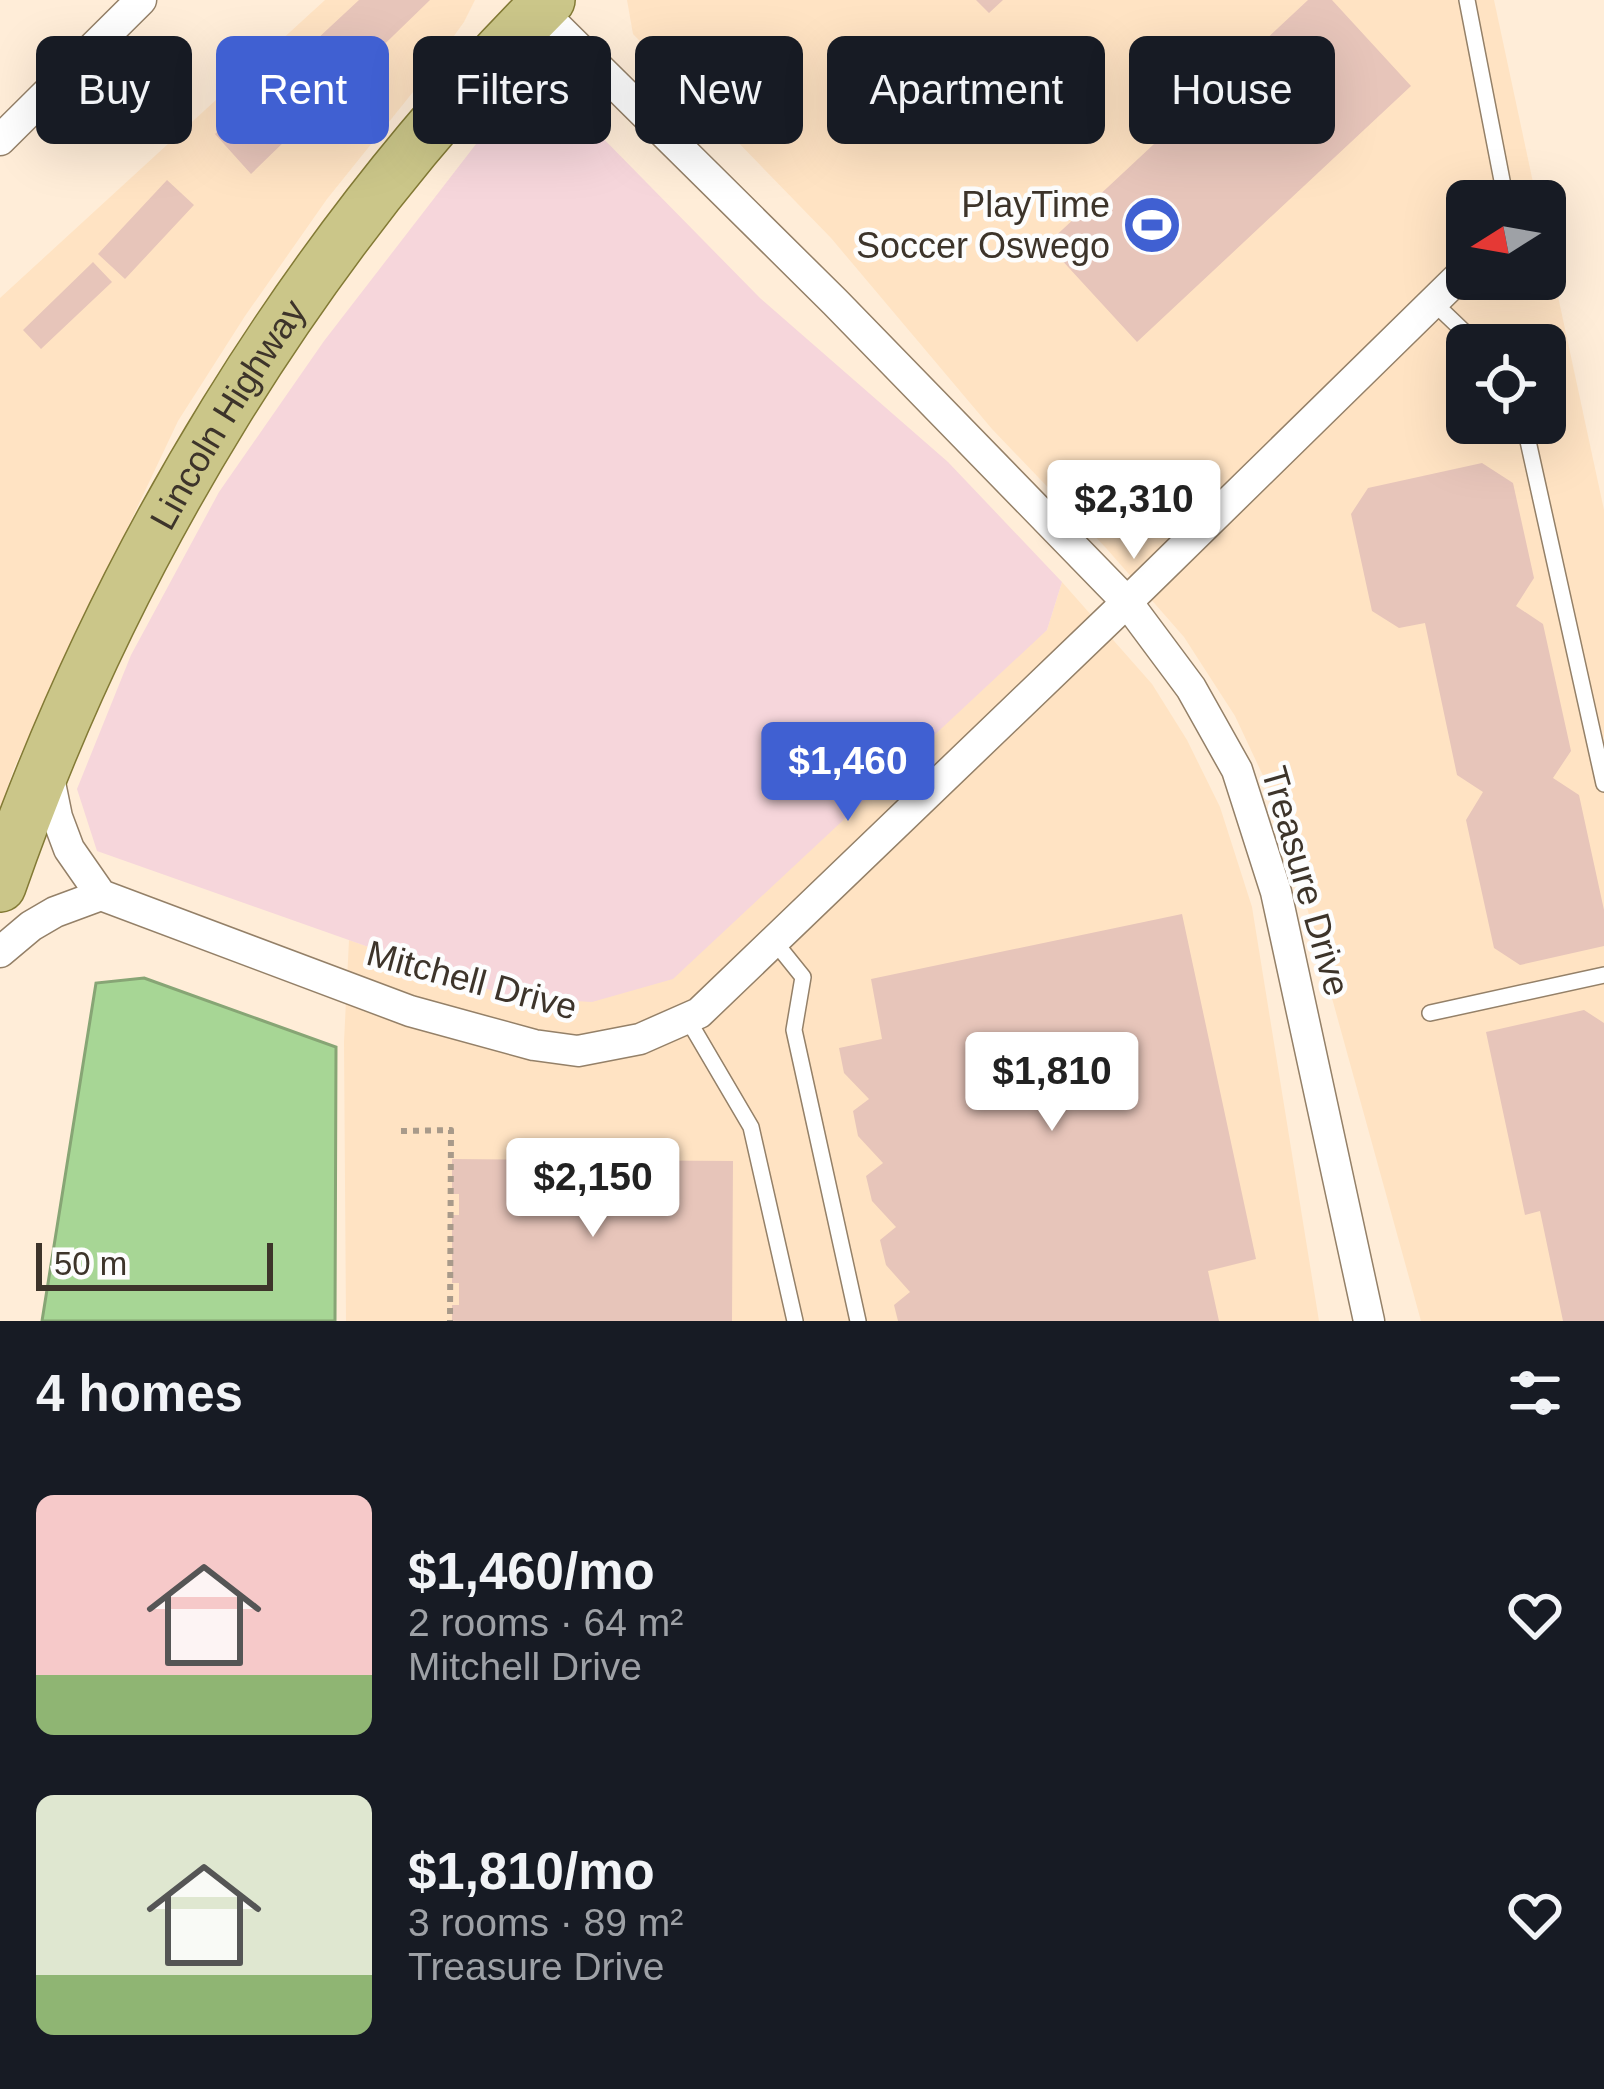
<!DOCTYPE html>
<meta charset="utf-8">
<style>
body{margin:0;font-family:Helvetica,sans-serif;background:#20242c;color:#f1f3f6;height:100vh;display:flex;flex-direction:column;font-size:45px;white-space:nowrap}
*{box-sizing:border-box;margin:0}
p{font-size:39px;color:#9ea1a6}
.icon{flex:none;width:66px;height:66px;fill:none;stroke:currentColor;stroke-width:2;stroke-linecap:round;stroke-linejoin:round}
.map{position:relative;height:1321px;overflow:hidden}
.panel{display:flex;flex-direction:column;background:#171b24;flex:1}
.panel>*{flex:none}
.banner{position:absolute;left:36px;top:36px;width:1533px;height:108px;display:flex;gap:24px}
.needle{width:78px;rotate:259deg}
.fabs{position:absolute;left:1446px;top:180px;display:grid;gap:24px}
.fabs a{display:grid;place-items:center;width:120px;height:120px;border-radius:18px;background:#171b24;box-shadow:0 12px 48px #0002;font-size:60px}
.scale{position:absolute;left:36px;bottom:30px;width:237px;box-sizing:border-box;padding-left:12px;border:6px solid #3d342a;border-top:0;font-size:33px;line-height:42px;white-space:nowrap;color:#3d342a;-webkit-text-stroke:9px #fdfdfd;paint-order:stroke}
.price{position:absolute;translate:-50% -102px;padding:0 27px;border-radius:12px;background:#fff;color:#222;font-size:39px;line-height:78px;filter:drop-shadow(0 3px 6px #0008)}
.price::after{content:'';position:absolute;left:50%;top:72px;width:36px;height:27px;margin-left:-18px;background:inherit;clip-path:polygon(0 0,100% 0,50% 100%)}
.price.on{background:#4060d2;color:#fff}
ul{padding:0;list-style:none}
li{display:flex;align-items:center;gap:36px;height:300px;padding:0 36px}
li span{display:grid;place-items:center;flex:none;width:336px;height:240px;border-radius:18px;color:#555}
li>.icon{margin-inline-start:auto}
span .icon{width:144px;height:144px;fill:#fffc;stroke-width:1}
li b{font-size:51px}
h2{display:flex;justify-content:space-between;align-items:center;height:144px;padding:0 36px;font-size:51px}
.tag{padding:0 42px;border-radius:18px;background:#171b24;box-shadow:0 12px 48px #0002;font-size:42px;line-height:108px}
.tag.on{background:#4060d2;color:#fff}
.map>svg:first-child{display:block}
</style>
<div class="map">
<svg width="1604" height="1321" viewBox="0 0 1604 1321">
<rect width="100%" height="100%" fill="#ffedd8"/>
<path fill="#ffe3c3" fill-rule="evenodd" d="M 325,0 L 475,0 L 464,22 L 417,87 L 327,199 L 245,316 L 178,421 L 13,770 L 0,811 L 0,298 Z
M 627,0 L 1494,0 L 1537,201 L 1467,201 L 1467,279 L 1545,279 L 1545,236 L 1604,510 L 1604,1321 L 1421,1321 L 1303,893 L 1273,797 L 1235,716 L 1184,637 L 1106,548 L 992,429 L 831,238 L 633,34 ZM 1467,345 L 1545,345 L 1545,423 L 1467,423 Z
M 1062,582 L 1152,684 L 1187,740 L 1220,807 L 1252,907 L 1319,1321 L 346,1321 L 344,1042 L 349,940 L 510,997 L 1047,630 Z"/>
<path fill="#f6d6db" d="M 523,106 L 567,110 L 590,125 L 760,298 L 948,462 L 1062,582 L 1047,630 L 673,979 L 592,1002 L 510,997 L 97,851 L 77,789 L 131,655 L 219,492 L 324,341 L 483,135 Z"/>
<path fill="#a7d695" stroke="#87a575" stroke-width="3" d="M 144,978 L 336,1047 L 335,1321 L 42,1321 L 96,983 Z"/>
<path fill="#e7c5ba" d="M 359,0 L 430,0 L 251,174 L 215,134 Z
M 976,0 L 1003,0 L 989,13 Z
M 1308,0 L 1332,0 L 1411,86 L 1137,342 L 1047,244 Z
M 167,180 L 194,205 L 125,279 L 98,254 Z
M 93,262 L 112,282 L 41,349 L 23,330 Z
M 1482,463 L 1513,483 L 1534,578 L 1516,606 L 1543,624 L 1571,751 L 1553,778 L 1579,795 L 1604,910 L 1604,946 L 1520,965 L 1494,948 L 1466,820 L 1483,792 L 1457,775 L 1425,623 L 1399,628 L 1372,611 L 1351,514 L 1368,488 Z
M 1182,914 L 1256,1259 L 1208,1271 L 1219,1321 L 898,1321 L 894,1305 L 910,1292 L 886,1265 L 880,1240 L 896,1227 L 872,1201 L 866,1176 L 883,1163 L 858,1136 L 853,1111 L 869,1099 L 844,1073 L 839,1048 L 882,1039 L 871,979 Z
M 1584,1010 L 1604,1023 L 1604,1321 L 1563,1321 L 1540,1211 L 1525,1215 L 1486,1032 Z
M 452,1159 L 733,1161 L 732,1321 L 452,1321 L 452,1305 L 459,1305 L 459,1283 L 452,1283 L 452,1215 L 459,1215 L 459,1194 L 452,1194 Z"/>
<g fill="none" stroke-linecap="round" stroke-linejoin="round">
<defs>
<path id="service" d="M 1467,0 L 1506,201
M 1433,302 L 1478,345
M 1524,423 L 1604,784
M 774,941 L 803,977 L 794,1030 L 858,1321
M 1430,1013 L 1604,975
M 687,1018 L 751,1127 L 795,1321"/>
<path id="minor" d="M 533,0 L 540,10 L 835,302 L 1127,602 L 1191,688 L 1237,770 L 1276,892 L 1369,1321
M 0,140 L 141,0
M 48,773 L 57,817 L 69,849 L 101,895 L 410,1011 L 534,1045 L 578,1051 L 640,1039 L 699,1013 L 1127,602 L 1467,269
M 0,952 L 31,926 L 55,912 L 101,895"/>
<g id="primary">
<path id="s1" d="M 0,886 C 113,560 304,245 549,0"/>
</g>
</defs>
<use href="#service" stroke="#948068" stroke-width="18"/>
<use href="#minor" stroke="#948068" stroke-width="33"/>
<use href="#primary" stroke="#837a35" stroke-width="54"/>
<path stroke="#a89a8a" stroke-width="6" stroke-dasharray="6 6" stroke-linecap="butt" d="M 401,1131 L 451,1130 L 450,1321"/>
<use href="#service" stroke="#fff" stroke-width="15"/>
<use href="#minor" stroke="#fff" stroke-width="30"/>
<use href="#primary" stroke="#cbc689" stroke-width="51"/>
</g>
<defs>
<symbol id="stadium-disc" viewBox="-11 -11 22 22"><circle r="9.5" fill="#4060d2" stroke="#fdfdfd"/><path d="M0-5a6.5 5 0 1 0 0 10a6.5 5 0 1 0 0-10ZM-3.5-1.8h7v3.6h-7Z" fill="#fff"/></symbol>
</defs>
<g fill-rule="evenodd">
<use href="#stadium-disc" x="1119" y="192" width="66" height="66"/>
</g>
<g text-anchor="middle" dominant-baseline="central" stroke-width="9" stroke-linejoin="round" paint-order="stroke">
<g font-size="36" fill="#3d342a" stroke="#fdfdfd" text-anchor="end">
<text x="1110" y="204">PlayTime<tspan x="1110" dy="41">Soccer Oswego</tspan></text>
</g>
<g font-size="36" fill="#3d342a" stroke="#fdfdfd">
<text stroke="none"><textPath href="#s1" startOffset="525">Lincoln Highway</textPath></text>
<text transform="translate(1306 881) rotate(74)">Treasure Drive</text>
<text transform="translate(472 980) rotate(15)">Mitchell Drive</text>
</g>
</g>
</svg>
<div class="fabs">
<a><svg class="needle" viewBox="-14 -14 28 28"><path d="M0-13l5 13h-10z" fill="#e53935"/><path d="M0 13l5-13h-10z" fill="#9ea1a6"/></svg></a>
<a><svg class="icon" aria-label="locate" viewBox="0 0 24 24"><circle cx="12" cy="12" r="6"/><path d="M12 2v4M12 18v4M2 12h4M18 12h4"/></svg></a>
</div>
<div class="scale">50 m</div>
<b class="price" style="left:1134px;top:562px">$2,310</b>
<b class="price on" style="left:848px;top:824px">$1,460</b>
<b class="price" style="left:1052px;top:1134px">$1,810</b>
<b class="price" style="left:593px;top:1240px">$2,150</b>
<div class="banner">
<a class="tag">Buy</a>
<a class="tag on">Rent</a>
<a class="tag">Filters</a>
<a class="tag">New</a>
<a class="tag">Apartment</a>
<a class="tag">House</a>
</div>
</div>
<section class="panel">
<h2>4 homes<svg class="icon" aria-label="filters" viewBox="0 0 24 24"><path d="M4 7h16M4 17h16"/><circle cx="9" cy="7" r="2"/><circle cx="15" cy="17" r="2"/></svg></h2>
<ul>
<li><span style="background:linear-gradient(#f6c9c9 75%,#8fb573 0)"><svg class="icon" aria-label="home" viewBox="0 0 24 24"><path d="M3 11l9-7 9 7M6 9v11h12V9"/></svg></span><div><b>$1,460/mo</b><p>2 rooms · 64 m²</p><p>Mitchell Drive</p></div><svg class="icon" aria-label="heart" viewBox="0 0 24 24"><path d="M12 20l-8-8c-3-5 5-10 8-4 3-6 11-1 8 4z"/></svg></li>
<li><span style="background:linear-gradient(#dfe7d0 75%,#8fb573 0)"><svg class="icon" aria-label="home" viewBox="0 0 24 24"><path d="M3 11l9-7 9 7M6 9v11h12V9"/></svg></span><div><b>$1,810/mo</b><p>3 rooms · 89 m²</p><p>Treasure Drive</p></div><svg class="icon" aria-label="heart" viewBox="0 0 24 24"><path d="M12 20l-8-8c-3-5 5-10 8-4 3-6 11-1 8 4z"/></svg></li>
</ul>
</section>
